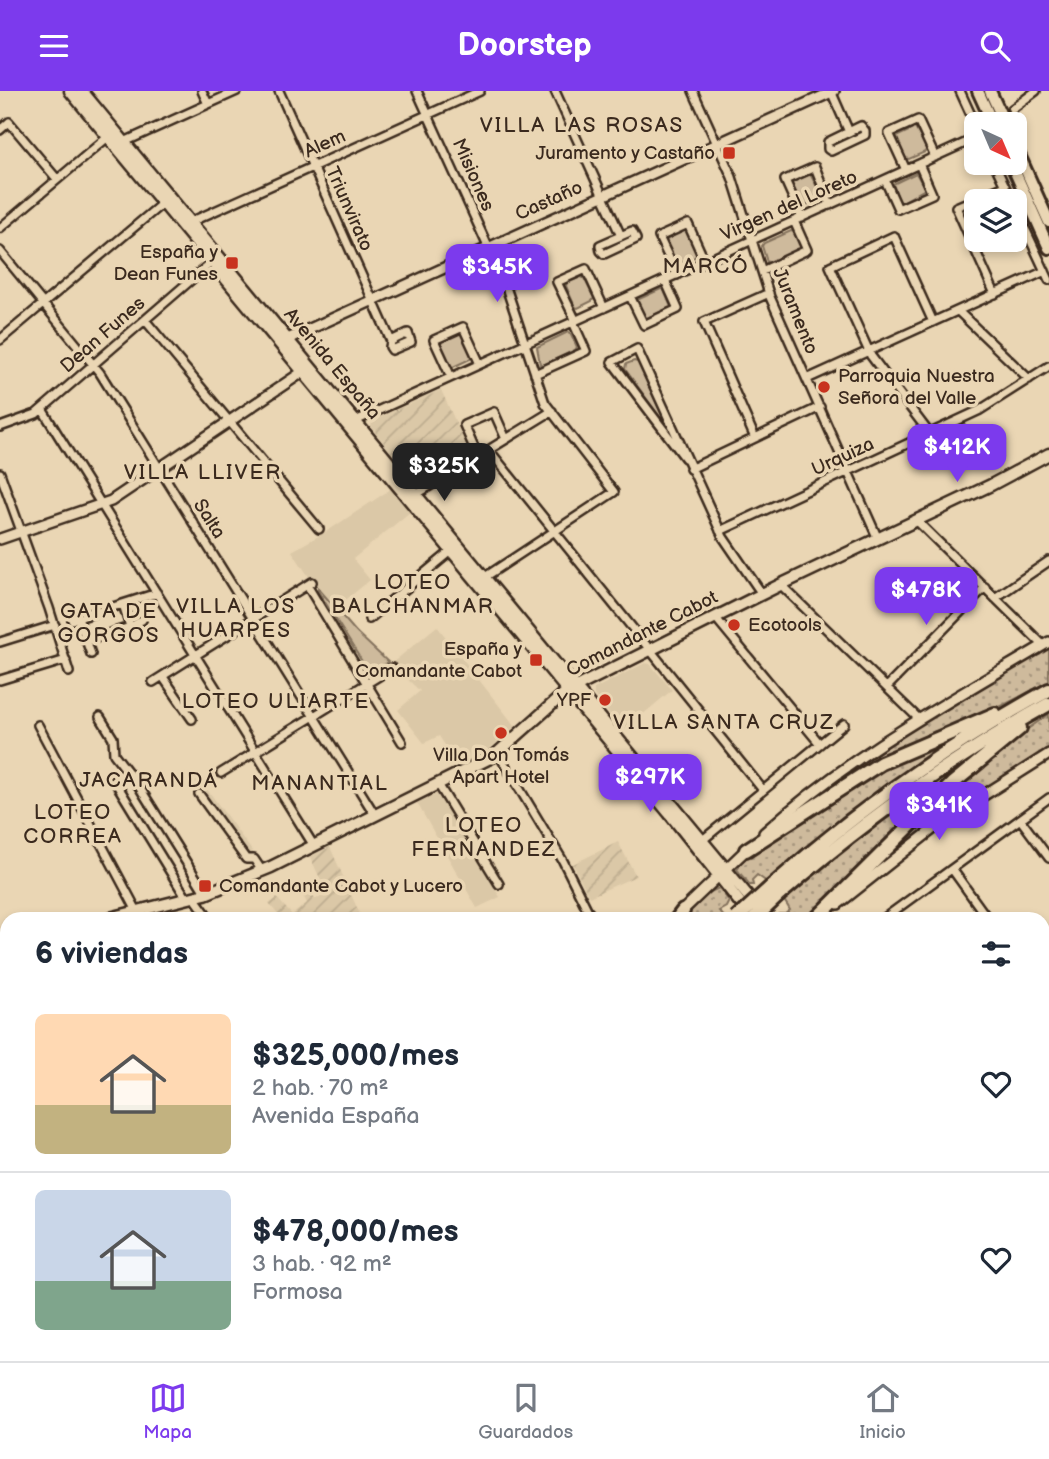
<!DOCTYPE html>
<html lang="es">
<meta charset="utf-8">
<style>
body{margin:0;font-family:"Balsamiq Sans",sans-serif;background:#f6f6f7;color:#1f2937;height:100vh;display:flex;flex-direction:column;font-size:26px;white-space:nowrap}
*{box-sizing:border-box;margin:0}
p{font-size:23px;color:#747a83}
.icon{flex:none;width:38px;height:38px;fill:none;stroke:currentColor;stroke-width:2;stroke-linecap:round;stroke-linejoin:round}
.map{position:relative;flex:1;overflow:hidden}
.side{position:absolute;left:0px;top:821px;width:1050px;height:450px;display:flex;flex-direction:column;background:#fff;border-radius:21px 21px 0 0;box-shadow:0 4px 10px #0003}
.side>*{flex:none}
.needle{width:46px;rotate:136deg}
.controls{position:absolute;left:964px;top:21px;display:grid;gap:14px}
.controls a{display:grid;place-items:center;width:63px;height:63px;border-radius:10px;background:#fff;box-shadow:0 4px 10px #0003;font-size:35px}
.price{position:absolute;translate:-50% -60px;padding:0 16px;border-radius:14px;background:#7c3aed;color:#fff;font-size:23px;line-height:46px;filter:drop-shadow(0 2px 4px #0008)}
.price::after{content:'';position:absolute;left:50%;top:42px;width:21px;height:16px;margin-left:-10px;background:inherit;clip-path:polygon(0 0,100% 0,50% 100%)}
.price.current{background:#222;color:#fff}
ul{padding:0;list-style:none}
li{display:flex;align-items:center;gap:21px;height:175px;padding:0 35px}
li+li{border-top:2px solid #e0e1e3}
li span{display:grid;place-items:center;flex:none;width:196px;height:140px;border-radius:10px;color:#555}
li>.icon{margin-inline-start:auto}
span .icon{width:84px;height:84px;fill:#fffc;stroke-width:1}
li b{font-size:30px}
h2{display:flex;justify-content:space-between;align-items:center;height:84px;padding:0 35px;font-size:30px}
header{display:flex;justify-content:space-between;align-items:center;height:91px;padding:0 35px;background:#7c3aed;color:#fff;font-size:32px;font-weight:800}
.tabs{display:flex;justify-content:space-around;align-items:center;height:98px;border-top:2px solid #e0e1e3;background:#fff;font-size:19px;color:#747a83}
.tabs a{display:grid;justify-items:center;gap:4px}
.tabs .current{color:#7c3aed}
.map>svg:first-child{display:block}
</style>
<header><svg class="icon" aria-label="menu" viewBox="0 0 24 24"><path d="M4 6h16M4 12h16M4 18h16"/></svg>Doorstep<svg class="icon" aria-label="search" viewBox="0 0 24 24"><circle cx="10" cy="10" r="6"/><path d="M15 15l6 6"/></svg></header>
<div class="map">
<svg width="1049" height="1270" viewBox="0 0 1049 1270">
<defs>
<pattern id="industrial-furrows" width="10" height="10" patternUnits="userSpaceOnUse" patternTransform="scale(1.75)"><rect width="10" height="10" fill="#dbc8a7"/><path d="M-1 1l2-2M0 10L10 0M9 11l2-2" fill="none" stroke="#bdac8f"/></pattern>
<pattern id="grass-dots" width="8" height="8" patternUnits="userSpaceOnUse" patternTransform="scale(1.75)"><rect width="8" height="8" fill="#ceba9c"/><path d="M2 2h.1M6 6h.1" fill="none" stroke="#a8977f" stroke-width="1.8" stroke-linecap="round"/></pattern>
</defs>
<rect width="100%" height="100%" fill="#ead6b4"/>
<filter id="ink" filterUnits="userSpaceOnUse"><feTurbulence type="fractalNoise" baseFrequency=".0143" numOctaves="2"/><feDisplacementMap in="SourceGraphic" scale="14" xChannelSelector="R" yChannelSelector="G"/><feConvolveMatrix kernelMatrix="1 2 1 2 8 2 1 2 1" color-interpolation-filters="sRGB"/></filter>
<g filter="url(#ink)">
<path fill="#dbc8a7" d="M 391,398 L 410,421 L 353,468 L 370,489 L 336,517 L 309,486 L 292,460 L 329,439 Z
M 437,535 L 515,635 L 488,659 L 458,674 L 439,645 L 424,652 L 398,619 L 420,600 L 391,573 Z
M 645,572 L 650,573 L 672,599 L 623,640 L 594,604 L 594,598 Z
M 199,687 L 260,771 L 250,775 L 191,694 Z
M 438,702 L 438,704 L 500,806 L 477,817 L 417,712 Z
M 373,1264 L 436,1264 L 438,1266 L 442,1264 L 472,1264 L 463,1270 L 366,1270 Z"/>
<path fill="url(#industrial-furrows)" d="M 441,299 L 468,358 L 467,364 L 441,379 L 421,391 L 415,390 L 371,336 L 372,330 Z
M 618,751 L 636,785 L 589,806 L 573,773 Z
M 330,756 L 362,828 L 282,828 L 269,813 L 277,807 L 292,824 L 307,812 L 298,795 L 307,791 L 315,808 L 327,802 L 310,766 Z
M 707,1264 L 792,1264 L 784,1270 L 699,1270 Z"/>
<path fill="url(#grass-dots)" stroke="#84725d" stroke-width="2" d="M 1049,556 L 1049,591 L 798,718 L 868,665 Z
M 1049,623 L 1049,658 L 954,717 L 878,775 L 946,704 L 1015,647 Z
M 963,640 L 862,712 L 812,751 L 767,791 L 757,784 L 752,789 L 753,794 L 750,794 L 737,779 L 739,776 L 738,774 L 772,744 L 870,682 Z
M 995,651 L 807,828 L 778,828 L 779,823 L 785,823 L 790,819 L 784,809 C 851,751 921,699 995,651 Z
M 719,797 L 729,810 L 726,816 L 719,820 L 726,828 L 682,828 L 708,802 Z"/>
<path fill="#ceba9c" stroke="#84725d" stroke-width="2" d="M 915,37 L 927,57 L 925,61 L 909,68 L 905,67 L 897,48 L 898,45 Z
M 916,82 L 925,98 L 902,111 L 899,110 L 893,93 Z
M 810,83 L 822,105 L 821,108 L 804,115 L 801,114 L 792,94 L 793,91 Z
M 684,139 L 687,140 L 697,162 L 695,166 L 678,174 L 675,172 L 665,150 Z
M 791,140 L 795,141 L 801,155 L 799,158 L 770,172 L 767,171 L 762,155 L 764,152 Z
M 581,186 L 584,187 L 594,207 L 592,210 L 578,217 L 575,216 L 566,195 L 567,192 Z
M 663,197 L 671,216 L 647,227 L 644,226 L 637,209 Z
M 458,241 L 462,242 L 471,264 L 470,268 L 453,276 L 450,274 L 439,252 L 441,249 Z
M 568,241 L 571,243 L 577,256 L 575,259 L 543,274 L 540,273 L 537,256 Z
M 634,270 L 638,271 L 668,337 L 625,278 L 626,273 Z
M 318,497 L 356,541 L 388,571 L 372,581 L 368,580 L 318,500 Z
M 7,862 L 7,947 L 0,937 L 0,900 L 2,898 L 0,893 L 0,863 Z"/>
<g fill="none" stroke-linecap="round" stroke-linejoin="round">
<defs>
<path id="minor" d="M 202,0 L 208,13
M 279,0 L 391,250 L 390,256 L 392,259 L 411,251 L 408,242 L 391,250
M 417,0 L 505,193 L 545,312 L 614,401 L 482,488
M 555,0 L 621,145
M 693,0 L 732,86 L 770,206 L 878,448
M 831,0 L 849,41
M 960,0 L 976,35
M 1012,18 L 1036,0
M 861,35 L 865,40 L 865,44 L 831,60 L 828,58 L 828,51 Z
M 0,39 L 9,31 L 57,88
M 122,52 L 237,0
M 994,72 L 1012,110
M 906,79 L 889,42 L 918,29 L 935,66
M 885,89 L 898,118 L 932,103 L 919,73
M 1015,116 L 1049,189
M 802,127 L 785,89 L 815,76 L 830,114
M 186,133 L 480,0
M 0,137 L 109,45
M 632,140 L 636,148 L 604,163 L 601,160 L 600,154 Z
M 0,160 L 100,282 L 375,724
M 762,180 L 807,159 L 794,130
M 677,184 L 659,146 L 688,133 L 705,171
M 995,203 L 956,116 L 1005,95
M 630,205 L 644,234 L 678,218 L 665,189
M 958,220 L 1029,288
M 145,229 L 319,438
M 576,230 L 557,191 L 586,178 L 604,217
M 0,249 L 164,111
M 535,283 L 586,260 L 573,231
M 451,286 L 434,249 L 463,236 L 480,273
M 807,288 L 1045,180
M 42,318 L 314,755
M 351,332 L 976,47
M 0,336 L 36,323 L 213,170
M 930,343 L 871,265 L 830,175 L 894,145 L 933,231
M 755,347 L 704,231 L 769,202
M 489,359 L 763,699
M 478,366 L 464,334 L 494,321 L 506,348
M 685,367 L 612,271 L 637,258 L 723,446 L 762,503
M 690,378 L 820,316
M 0,382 L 49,517 L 69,581
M 412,406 L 552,320
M 917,430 L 1043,554
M 720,440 L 980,319 L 1049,275
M 307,494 L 402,651
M 781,494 L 918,627
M 995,507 L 1049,470
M 123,513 L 130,536
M 715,526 L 820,653
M 78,527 L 91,563
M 369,528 L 455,457
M 72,529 L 157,502
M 86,550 L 130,536 L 142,529
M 0,551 L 55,534
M 163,586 L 192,628
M 0,589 L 66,569
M 153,591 L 312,491
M 887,596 L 985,496
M 100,626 L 113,647 L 114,663 L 138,694 L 206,803
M 38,634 L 137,820
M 498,662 L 563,770 L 592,828
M 221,682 L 392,577
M 121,686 L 114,689 L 187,808
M 438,693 L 499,793
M 199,703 L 246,768 L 254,768 L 262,780
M 1020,728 L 1049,767
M 699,752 L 844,633
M 952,778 L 988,828
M 194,806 L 210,828
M 883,828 L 1049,707
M 1043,846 L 1049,842
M 1043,902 L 1049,911
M 0,945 L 7,954
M 1043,981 L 1049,976
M 1043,1218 L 1049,1214
M 62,1264 L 70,1270
M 485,1264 L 486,1270
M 663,1264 L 668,1270
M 811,1264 L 816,1270
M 886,1264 L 894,1270
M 1000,1264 L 1007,1270
M 34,1270 L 41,1264
M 686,1270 L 694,1264
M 971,1270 L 980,1264"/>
<path id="tertiary" d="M 281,251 L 834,0
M 0,448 L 111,410 L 307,278
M 764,742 C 850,664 950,610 1049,551
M 838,813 L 943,730 L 1049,663
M 680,822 L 748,757
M 1043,1127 L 1049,1124
M 209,1270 L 216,1264
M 353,1270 L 360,1264
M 849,1270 L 858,1264"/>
<path id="secondary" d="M 70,0 L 669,722 L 749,823
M 82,0 L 767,828
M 106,828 L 205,803 L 271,776 L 494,665 L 566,601 L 780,494 L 991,394 L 1049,363
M 0,854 L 7,852
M 1043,1158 L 1049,1164
M 1043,1175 L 1049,1180"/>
<path id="primary" d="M 978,0 L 993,33
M 990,0 L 1005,33
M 1015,55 L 1049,131
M 1011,72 L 1049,157
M 0,1267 L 4,1270"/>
<path id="motorway" d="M 746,759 L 881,672 L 995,623
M 771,796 C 856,720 949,654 1049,599
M 779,804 C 863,731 952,667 1049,613
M 677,828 L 683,820
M 816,828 L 952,693 L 1020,637
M 236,1270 L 245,1264
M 274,1270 L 280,1264
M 291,1270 L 298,1264
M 319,1270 L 323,1264"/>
</defs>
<use href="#minor" stroke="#3b2a1e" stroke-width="12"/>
<use href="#tertiary" stroke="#3b2a1e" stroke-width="14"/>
<use href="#secondary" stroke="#3b2a1e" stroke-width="15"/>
<use href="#primary" stroke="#3b2a1e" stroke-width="16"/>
<use href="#motorway" stroke="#3b2a1e" stroke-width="18"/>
<use href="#minor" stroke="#ead6b4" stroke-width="7"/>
<use href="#tertiary" stroke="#ead6b4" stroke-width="9"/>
<use href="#secondary" stroke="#ead6b4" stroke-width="10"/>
<use href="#primary" stroke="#ead6b4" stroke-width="10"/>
<use href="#motorway" stroke="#ead6b4" stroke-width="12"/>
<defs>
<path id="motorway-bridge" d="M 736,828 L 771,796
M 754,828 L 779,804"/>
</defs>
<use href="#motorway-bridge" stroke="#3b2a1e" stroke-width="18" stroke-linecap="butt"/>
<use href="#motorway-bridge" stroke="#ead6b4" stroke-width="12"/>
</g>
</g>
<g fill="#c8321e" stroke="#ead6b4" stroke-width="2.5">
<rect x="722" y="55" width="14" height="14" rx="3.5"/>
<rect x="225" y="165" width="14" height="14" rx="3.5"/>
<circle cx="824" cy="296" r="7"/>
<circle cx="734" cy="534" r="7"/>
<rect x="529" y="562" width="14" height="14" rx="3.5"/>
<circle cx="605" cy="609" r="7"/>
<circle cx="501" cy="642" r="7"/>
<rect x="198" y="788" width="14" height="14" rx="3.5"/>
</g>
<g text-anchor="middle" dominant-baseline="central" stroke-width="7" stroke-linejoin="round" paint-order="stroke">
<g font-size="19" fill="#3b2a1e" stroke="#ead6b4">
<text transform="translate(325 53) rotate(-24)">Alem</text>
<text transform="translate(473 84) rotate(66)">Misiones</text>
<text transform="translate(549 110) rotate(-24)">Castaño</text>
<text transform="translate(789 115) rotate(-24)">Virgen del Loreto</text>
<text transform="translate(349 118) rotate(66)">Triunvirato</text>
<text transform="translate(795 220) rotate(68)">Juramento</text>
<text transform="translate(103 244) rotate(-41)">Dean Funes</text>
<text transform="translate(332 273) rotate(50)">Avenida España</text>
<text transform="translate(843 366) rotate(-25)">Urquiza</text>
<text transform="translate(209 428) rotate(58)">Salta</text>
<text transform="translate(642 543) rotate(-27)">Comandante Cabot</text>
</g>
<g font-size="19" fill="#3b2a1e" stroke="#ead6b4" text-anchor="end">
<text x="715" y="62">Juramento y Castaño</text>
<text x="218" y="161">España y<tspan x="218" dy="22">Dean Funes</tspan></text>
<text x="838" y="285" text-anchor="start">Parroquia Nuestra<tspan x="838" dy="22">Señora del Valle</tspan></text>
<text x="748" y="534" text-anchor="start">Ecotools</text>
<text x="522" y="558">España y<tspan x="522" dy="22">Comandante Cabot</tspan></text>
<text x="591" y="609">YPF</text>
<text x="501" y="664" text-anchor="middle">Villa Don Tomás<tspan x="501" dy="22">Apart Hotel</tspan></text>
<text x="219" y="795" text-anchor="start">Comandante Cabot y Lucero</text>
</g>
<g font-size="21" letter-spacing="2" fill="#3b2a1e" stroke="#ead6b4">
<text x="582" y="34">VILLA LAS ROSAS</text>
<text x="706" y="175">MARCÓ</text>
<text x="203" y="381">VILLA LLIVER</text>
<text x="413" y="491">LOTEO<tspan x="413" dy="24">BALCHANMAR</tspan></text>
<text x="236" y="515">VILLA LOS<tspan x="236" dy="24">HUARPES</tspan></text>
<text x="109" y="520">GATA DE<tspan x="109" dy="24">GORGOS</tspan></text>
<text x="276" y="610">LOTEO ULIARTE</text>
<text x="724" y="631">VILLA SANTA CRUZ</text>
<text x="149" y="689">JACARANDÁ</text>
<text x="320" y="692">MANANTIAL</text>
<text x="73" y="721">LOTEO<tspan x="73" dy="24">CORREA</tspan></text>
<text x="484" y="734">LOTEO<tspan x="484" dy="24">FERNANDEZ</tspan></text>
</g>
</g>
</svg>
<div class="controls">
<a><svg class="needle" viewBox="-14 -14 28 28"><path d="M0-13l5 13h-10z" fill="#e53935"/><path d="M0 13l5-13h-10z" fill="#747a83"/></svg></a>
<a><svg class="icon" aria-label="layers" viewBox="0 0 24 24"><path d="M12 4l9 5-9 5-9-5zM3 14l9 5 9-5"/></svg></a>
</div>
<b class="price" style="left:497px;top:213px">$345K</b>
<b class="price" style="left:957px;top:393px">$412K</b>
<b class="price current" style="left:444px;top:412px">$325K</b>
<b class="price" style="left:926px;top:536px">$478K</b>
<b class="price" style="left:650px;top:723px">$297K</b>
<b class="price" style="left:939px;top:751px">$341K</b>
<section class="side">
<h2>6 viviendas<svg class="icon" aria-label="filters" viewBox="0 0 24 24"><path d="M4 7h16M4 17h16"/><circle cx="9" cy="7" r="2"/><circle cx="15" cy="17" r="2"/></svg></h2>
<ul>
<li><span style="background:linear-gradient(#ffd9b3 65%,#c2b280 0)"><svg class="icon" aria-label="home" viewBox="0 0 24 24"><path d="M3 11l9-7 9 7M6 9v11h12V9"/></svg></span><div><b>$325,000/mes</b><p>2 hab. · 70 m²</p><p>Avenida España</p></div><svg class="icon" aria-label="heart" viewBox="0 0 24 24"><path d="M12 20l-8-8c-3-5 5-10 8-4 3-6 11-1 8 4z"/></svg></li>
<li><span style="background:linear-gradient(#c9d6e8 65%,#7fa58c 0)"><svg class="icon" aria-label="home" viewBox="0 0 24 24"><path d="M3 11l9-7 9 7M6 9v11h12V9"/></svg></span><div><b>$478,000/mes</b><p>3 hab. · 92 m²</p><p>Formosa</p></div><svg class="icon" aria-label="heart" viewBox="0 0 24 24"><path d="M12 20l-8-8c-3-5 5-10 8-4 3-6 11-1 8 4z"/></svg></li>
</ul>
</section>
</div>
<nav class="tabs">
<a class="current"><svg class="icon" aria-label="map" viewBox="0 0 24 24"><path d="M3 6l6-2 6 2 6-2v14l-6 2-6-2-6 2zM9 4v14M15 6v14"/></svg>Mapa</a>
<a><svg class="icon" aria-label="saved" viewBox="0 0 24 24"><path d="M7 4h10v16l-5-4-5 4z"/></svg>Guardados</a>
<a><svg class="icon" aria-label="home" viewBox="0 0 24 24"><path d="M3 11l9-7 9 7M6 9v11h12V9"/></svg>Inicio</a>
</nav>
